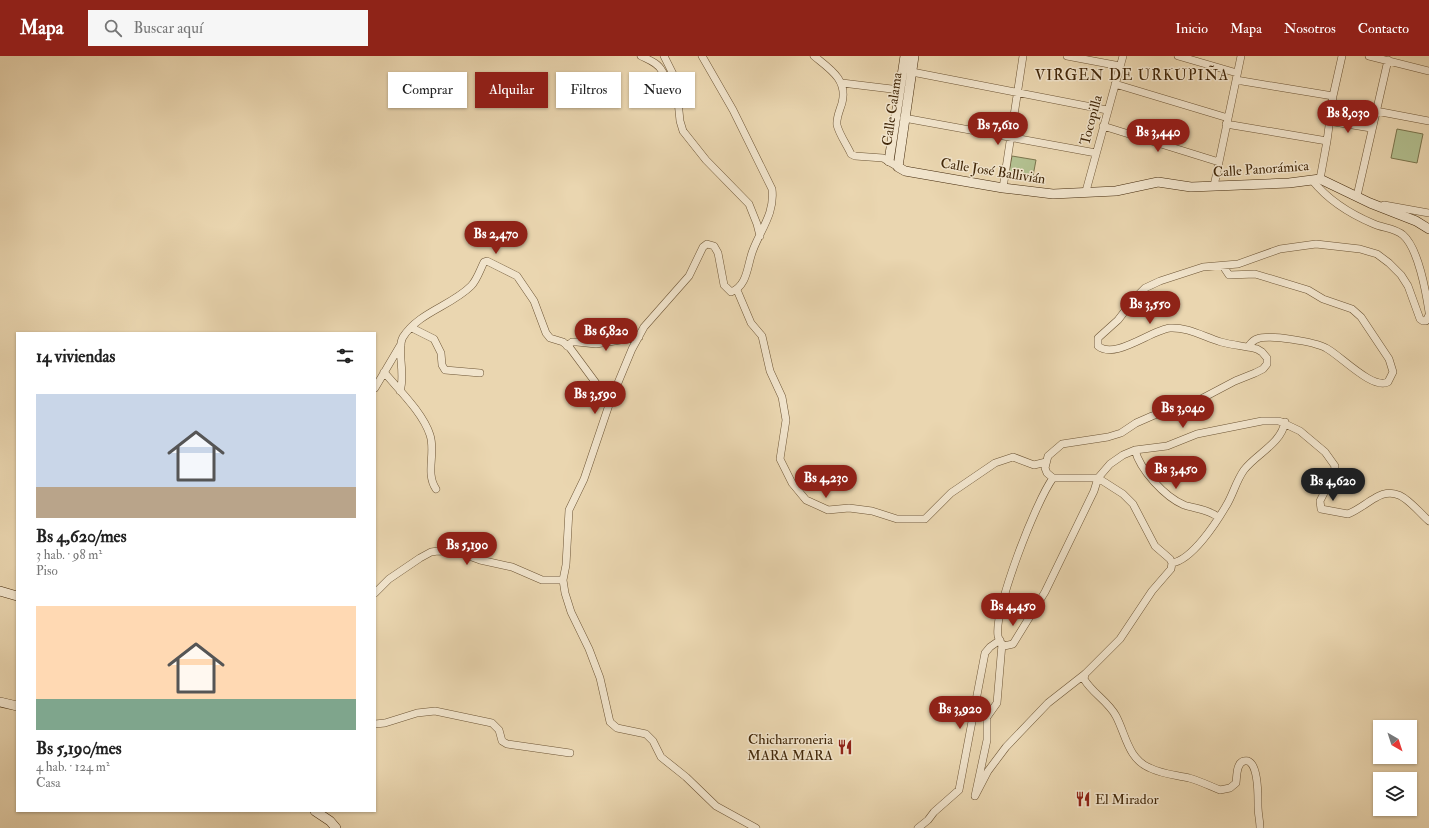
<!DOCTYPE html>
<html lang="es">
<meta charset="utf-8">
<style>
body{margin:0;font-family:"IM FELL Double Pica",serif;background:#f6f6f6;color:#222;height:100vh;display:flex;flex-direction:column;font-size:15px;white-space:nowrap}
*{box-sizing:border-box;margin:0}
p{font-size:13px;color:#767676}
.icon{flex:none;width:22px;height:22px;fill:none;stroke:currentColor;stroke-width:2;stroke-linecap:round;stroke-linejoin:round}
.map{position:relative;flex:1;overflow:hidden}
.side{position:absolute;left:16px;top:276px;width:360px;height:480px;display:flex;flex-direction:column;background:#fff;border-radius:0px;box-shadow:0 1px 3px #0004}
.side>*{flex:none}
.guide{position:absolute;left:388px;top:16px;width:380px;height:36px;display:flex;gap:8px}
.needle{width:26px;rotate:141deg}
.controls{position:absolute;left:1373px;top:664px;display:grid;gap:8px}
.controls a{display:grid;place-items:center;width:44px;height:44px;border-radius:0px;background:#fff;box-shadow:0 1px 3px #0004;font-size:20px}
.price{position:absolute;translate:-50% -34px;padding:0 9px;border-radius:14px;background:#8f2418;color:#fff;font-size:13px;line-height:26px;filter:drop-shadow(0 1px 2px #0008)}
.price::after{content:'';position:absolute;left:50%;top:24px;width:12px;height:9px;margin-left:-6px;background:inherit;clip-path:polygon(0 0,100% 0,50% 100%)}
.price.on{background:#222;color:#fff}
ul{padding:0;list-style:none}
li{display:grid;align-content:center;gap:8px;height:212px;padding:0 20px}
li span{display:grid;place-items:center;height:124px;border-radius:0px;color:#555}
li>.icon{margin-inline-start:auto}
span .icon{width:72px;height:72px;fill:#fffc;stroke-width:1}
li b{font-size:17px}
h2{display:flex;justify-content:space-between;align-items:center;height:48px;padding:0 20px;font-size:17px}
.tag{padding:0 14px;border-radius:0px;background:#fff;box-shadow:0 1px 3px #0004;font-size:14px;line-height:36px}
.tag.on{background:#8f2418;color:#fff}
header{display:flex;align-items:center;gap:24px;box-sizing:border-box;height:56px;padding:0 20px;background:#8f2418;color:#fff}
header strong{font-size:19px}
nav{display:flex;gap:22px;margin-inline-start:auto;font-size:14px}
.search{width:280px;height:36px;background:#f6f6f6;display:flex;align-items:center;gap:10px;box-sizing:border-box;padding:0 14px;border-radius:0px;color:#767676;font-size:15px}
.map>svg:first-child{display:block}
</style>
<header>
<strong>Mapa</strong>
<div class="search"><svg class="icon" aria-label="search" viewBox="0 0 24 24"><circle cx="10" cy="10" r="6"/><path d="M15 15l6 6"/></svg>Buscar aquí</div>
<nav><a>Inicio</a><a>Mapa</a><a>Nosotros</a><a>Contacto</a></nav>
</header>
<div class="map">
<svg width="1429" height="772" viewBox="0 0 1429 772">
<rect width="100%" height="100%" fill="#ead6b0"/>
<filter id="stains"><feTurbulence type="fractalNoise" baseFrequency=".005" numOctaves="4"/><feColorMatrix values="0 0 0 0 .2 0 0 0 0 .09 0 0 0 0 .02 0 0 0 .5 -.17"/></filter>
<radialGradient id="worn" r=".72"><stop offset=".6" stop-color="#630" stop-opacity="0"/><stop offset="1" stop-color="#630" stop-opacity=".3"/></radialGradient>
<path fill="#b2bf8f" stroke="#7a744c" d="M 1397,73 L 1423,78 L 1417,107 L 1391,102 Z
M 1012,100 L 1036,104 L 1033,120 L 1009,116 Z"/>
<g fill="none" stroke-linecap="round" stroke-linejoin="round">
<defs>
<path id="street" d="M 641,0 C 649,4 658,7 662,15 C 664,18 664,20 667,23 L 669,23 L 673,18 L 664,0
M 702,0 L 733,54 L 772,133 C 775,157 761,173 753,194 C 747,209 748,230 731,236 L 724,229 L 718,197 L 714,190 L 707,188 L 703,191 L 689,220 L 644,271 L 632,293 L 610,346 L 584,423 L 569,454 L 566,509 L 563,524 L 565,537 L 571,556 L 589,593 L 600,622 L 610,666 L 617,672 L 646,678 L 653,685 L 661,701 L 686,721 L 716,750 L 756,772
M 814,0 C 830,13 848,24 842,47 C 840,54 836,62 837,69 C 839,78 847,89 851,98 L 855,100 L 883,102 L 898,111
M 1067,0 L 1120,10
M 1178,0 L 1237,17
M 1369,0 L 1429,15
M 912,16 L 1107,54
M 672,21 L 677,35 L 680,65 L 683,75 L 706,104 L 749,148 L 757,168 L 760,180
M 1236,24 L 1333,40
M 842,27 L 900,34
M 1115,28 L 1228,62
M 1376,55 L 1429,65
M 904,62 L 1096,97
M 1328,65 L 1371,72
M 1226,68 L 1327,85
M 1103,70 L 1219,106
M 1320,123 L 1327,85 L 1333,40 L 1342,0
M 1312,124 C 1328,144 1350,158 1374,168 C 1383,172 1395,172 1403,179 C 1418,192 1426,236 1429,256
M 1214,130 L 1241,0
M 1003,132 L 1023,0
M 1086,135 L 1123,0
M 1357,140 L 1388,4
M 1384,149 L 1429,157
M 1223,210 L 1229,219 L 1255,218 L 1308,234 L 1323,243 L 1352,253 L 1361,261 L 1389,303 L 1393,316 L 1388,326 C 1372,334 1340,299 1326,292 C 1315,286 1269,278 1257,283 C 1253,284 1251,287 1248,291
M 737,234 L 751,267 L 762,280 L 770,315 L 782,341 L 786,364 L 780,403 L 792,427 L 806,444 L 828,454 L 849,452 L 872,455 L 897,463 L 925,463 L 951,437 L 995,407 L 1013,401 L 1034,409 L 1046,406
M 412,272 L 434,283 L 441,297 L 442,309 L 445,314 L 480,317
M 567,290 L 572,286 L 577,286 L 596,288 L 639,281
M 384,316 C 399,334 423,357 430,379 C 436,397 425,417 436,433
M 375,332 L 401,288
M 400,335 C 406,318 396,293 403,281 C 419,256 451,250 471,230 C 477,224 480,214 484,206 L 487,205 L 517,220 L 534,245 L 546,277 L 550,282 L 563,286 L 570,292 L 610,346
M 1135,394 C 1140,414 1165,441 1184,449 C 1196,453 1208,453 1218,461
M 1053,422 C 1036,445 994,553 998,580 C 999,584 1001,588 1004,590 L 1013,588 L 1045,536 L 1094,435 L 1098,422 L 1110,408 L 1123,399 L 1135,394 L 1167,390 L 1197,378 L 1262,365 L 1279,365 L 1300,375 L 1325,396 L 1335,410 L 1334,417 L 1320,445 L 1321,453 L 1348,458 C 1358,454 1366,447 1375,442 C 1399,427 1412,450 1429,465
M 1172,507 C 1192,504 1216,467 1226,450 C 1233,439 1236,425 1244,414 C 1256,398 1281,388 1285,366
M 375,537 L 389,523 L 420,502 L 431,496 L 438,495 L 458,496 L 480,504 L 512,511 L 542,524 L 563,524
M 1002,588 L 997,647 L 987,661 L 987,684 L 975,740 L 988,715 L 1006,691 L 1048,647 L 1085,618 L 1120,583 L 1152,535 L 1171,513 L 1172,507 L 1170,503 L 1155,490 L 1133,448 L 1123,438 L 1098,422 L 1053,422 L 1047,417 L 1045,412 L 1048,400 L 1062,388 L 1108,381 L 1121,377 L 1136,367 L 1152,360 L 1199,344 L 1235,325 L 1255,317 L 1263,313 L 1267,308 L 1267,302 L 1262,296 L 1257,293 C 1245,290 1232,289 1221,286 C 1204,281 1188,271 1170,272 C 1151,274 1115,304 1098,290 L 1098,282 L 1118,264 L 1135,242 L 1145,232 L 1160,225 L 1203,211 L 1238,208 L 1280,193 L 1316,188 L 1360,193 L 1377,198 L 1389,207 L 1401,219 L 1408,230 L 1420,263 L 1423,265 L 1426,265 L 1429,259
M 1085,618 L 1084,623 C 1092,637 1108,645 1116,660 C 1126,679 1128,703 1150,712 C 1162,718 1176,719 1189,722 C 1200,725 1210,730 1220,734 L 1230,732 L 1236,727 C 1237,720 1236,707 1244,705 C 1259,701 1258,742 1258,750 C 1258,758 1260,765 1260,772
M 375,668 L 385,667 L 417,657 L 435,655 L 492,667 L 499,674 L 502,685 L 507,688 L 570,697
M 918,772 L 928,764 L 934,756 L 959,734 L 985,597 L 990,591 L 1000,584"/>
<path id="secondary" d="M 914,0 L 898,111 L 905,115 L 1003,132 L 1053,138 L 1116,135 L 1158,126 L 1191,131 L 1289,127 L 1320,123 L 1370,147 L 1416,165 L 1429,173
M 889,105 L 905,0
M 0,535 L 17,540
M 0,646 L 17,650
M 315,755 L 330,765 L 336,772"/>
</defs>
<use href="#street" stroke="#6c5434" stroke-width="8"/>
<use href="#secondary" stroke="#42280a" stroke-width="10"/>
<use href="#street" stroke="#f1e4cc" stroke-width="7"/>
<use href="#secondary" stroke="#f1e4cc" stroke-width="9"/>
</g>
<defs>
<symbol id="restaurant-bare" viewBox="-9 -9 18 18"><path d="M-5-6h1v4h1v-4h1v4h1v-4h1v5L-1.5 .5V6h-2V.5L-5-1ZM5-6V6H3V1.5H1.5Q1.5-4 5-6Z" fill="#8f2418" stroke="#f1e4cc" stroke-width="2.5" paint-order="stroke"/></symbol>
</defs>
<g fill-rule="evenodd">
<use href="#restaurant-bare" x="834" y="680" width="22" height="22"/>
<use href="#restaurant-bare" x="1072" y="732" width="22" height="22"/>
</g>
<g text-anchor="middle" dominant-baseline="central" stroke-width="3" stroke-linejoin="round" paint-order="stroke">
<g font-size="14" fill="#42280a" stroke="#f1e4cc">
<text transform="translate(892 53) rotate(-82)">Calle Calama</text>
<text transform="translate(1091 64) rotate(-75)">Tocopilla</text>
<text transform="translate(1261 113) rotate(-4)">Calle Panorámica</text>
<text transform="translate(993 115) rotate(9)">Calle José Ballivián</text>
</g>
<g font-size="14" fill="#42280a" stroke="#f1e4cc" text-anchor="end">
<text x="833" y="683">Chicharroneria<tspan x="833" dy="16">MARA MARA</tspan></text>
<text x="1095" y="743" text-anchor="start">El Mirador</text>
</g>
<g font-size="15" letter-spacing="1" fill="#42280a" stroke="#f1e4cc">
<text x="1132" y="19">VIRGEN DE URKUPIÑA</text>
</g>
</g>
<rect width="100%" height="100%" filter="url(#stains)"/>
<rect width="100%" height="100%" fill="url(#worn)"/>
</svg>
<div class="controls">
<a><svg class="needle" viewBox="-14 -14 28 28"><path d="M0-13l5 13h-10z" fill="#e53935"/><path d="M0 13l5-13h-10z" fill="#767676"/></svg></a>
<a><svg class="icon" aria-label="layers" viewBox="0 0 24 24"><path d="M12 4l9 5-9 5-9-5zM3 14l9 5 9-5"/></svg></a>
</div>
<b class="price" style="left:1348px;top:78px">Bs 8,030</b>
<b class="price" style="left:998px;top:90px">Bs 7,610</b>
<b class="price" style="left:1158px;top:97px">Bs 3,440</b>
<b class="price" style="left:496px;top:199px">Bs 2,470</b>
<b class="price" style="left:1150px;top:269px">Bs 3,550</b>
<b class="price" style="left:606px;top:296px">Bs 6,820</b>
<b class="price" style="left:595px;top:359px">Bs 3,590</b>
<b class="price" style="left:1183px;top:373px">Bs 3,040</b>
<b class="price" style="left:1176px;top:434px">Bs 3,450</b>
<b class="price" style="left:826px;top:443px">Bs 4,230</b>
<b class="price on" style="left:1333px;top:446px">Bs 4,620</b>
<b class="price" style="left:467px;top:510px">Bs 5,190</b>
<b class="price" style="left:1013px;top:571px">Bs 4,450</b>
<b class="price" style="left:960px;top:674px">Bs 3,920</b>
<div class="guide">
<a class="tag">Comprar</a>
<a class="tag on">Alquilar</a>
<a class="tag">Filtros</a>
<a class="tag">Nuevo</a>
</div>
<section class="side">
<h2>14 viviendas<svg class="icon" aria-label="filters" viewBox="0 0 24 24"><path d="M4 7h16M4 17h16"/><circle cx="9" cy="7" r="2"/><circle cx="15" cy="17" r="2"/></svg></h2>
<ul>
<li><span style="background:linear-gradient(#c9d6e8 75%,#b9a48a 0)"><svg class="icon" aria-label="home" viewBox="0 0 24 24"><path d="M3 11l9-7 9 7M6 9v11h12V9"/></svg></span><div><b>Bs 4,620/mes</b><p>3 hab. · 98 m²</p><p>Piso</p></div></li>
<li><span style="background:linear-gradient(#ffd9b3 75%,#7fa58c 0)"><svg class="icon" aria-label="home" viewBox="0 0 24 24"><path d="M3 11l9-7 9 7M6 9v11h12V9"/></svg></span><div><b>Bs 5,190/mes</b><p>4 hab. · 124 m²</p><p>Casa</p></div></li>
</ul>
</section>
</div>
